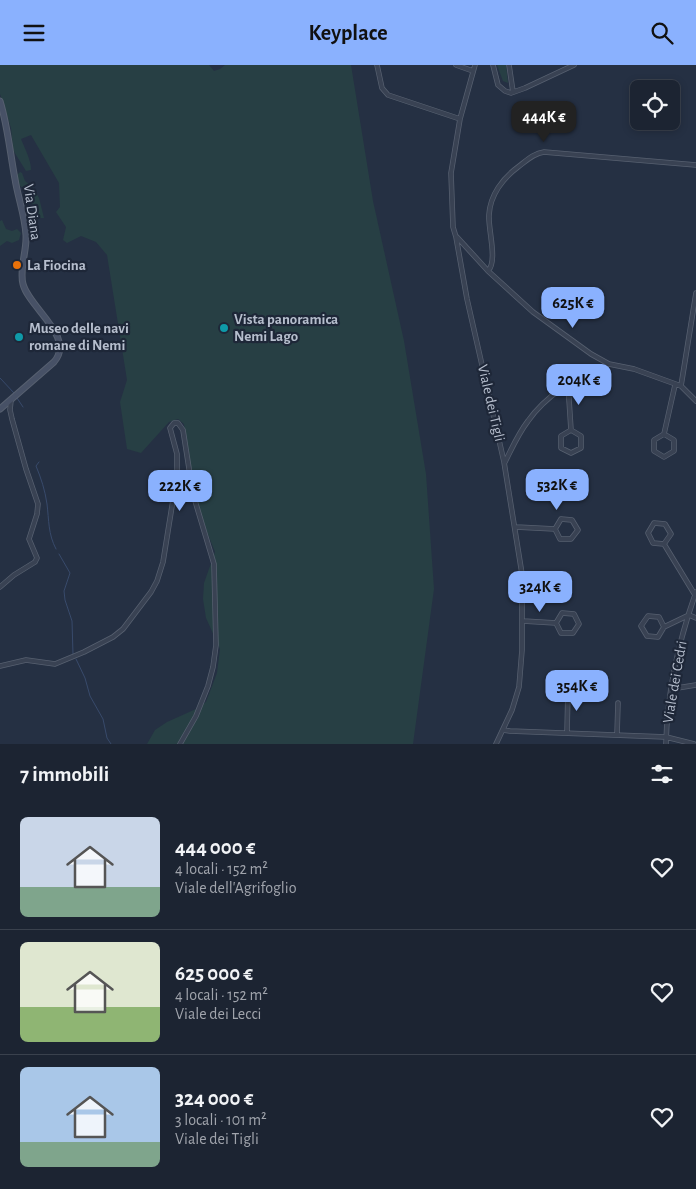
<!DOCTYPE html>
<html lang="it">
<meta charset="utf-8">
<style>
body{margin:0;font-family:"Alegreya Sans",sans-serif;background:#252c3a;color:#f1f3f6;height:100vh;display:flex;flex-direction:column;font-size:19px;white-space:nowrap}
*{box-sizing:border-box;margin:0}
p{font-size:16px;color:#a0a4ac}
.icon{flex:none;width:28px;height:28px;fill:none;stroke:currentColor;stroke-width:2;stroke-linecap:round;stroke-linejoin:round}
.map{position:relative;height:679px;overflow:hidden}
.details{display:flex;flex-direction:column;background:#1c2432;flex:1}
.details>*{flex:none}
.buttons{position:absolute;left:630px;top:15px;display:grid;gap:10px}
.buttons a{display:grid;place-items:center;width:50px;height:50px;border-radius:8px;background:#1c2432;box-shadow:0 2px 8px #0003,0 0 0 1px #3a414d;font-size:25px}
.price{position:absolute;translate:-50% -42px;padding:0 11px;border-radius:10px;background:#8ab1fe;color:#111;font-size:16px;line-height:32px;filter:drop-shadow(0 1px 2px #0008)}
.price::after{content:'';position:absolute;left:50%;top:30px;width:15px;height:11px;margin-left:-8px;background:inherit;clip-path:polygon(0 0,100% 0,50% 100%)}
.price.on{background:#222;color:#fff}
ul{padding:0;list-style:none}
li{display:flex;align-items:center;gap:15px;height:125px;padding:0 20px}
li+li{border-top:1px solid #3a414d}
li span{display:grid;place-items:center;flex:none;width:140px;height:100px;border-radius:8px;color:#555}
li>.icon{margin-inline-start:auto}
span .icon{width:60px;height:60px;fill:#fffc;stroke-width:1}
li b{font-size:21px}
h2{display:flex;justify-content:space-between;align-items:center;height:60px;padding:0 20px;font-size:21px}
header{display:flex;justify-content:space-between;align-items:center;height:65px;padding:0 20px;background:#8ab1fe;color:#111;font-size:22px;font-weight:700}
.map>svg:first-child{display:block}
</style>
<header><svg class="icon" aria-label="menu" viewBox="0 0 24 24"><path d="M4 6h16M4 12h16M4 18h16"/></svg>Keyplace<svg class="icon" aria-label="search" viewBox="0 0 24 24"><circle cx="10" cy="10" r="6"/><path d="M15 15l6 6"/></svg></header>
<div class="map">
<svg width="696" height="679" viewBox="0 0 696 679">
<rect width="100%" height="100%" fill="#253043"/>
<path fill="#273f44" d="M 0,0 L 209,0 L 214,6 L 220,4 L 225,0 L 351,0 L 373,136 L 404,276 L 426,409 L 434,524 L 413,679 L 147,679 L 155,665 L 167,657 L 196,644 L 206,637 L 217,608 L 220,584 L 206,553 L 203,534 L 204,518 L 215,487 L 203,457 L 188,393 L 184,359 L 178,354 L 169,357 L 141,388 L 127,384 L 120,337 L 127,315 L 107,190 L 96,177 L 81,171 L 67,178 L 63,175 L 66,162 L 56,147 L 60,142 L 59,118 L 31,70 L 21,74 C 25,84 31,95 31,105 L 26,106 L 13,85 L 11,63 L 0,29 Z
M 497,0 L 506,0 L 508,18 L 503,16 Z
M 20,107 L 22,108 L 25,116 L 33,122 L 39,133 L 44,153 L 41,153 C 33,147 30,139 31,129 L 19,120 L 17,110 Z
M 2,155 L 6,164 L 12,166 L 17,164 L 21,168 L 19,175 L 12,178 L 7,176 L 0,181 L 0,156 Z"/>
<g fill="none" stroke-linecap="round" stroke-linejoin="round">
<path stroke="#384a6b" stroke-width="1" d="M 0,313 L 14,328
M 17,333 L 23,342
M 39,397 L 36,401 C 41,413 45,425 47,439 C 49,455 48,469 56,484
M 59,489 L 70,508 L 64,526 L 65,535 L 72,556 L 73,589
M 76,594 L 85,613 L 90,631 L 103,654 L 107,673 L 111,679"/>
<defs>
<path id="street" d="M 377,0 L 382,23 L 388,30 L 460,54
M 456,0 L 473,6
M 475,0 L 460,54 L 451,108 L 453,162 L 456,172 L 467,234 L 504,397 L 522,509 L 522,585 L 519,622 L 512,645 L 496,679
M 493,0 L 498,20 L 505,26 L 511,28 L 525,23 L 574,0
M 509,0 L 513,27
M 457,172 L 488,206 L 533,247 L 591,289 L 609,299 L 634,304 L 681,321 L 696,336
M 488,206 C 498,196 488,165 489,150 C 490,130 503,113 518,102 C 526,96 534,88 544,87 L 696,100
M 568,319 L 571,365
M 681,321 L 696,228
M 571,365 L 581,371 L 581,383 L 571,388 L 561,383 L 561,371 Z
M 664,369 L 674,375 L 674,386 L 664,392 L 654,386 L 654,375 Z
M 664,369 L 675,320
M 505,397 C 512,383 518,369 528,356 C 547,329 578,311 609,299
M 561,454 L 572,455 L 578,465 L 571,474 L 560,474 L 555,464 Z
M 654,458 L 665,459 L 671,469 L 664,479 L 653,478 L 648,468 Z
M 516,462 L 555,464
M 664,479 L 695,530
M 0,522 L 14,510 L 35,497 L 37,493 L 29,474 L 37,449 L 38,439 L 26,404 L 12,354 L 10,345 L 11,335
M 562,548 L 574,549 L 579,559 L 573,568 L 561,568 L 556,558 Z
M 648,551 L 659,552 L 664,562 L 658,572 L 647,571 L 641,561 Z
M 523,556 L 556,558
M 664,562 L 689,550 L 696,553
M 0,601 L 26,595 L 55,599 L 84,587 L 113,572 L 123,564 L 151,527 L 157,516 L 163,497 L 177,410 L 177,389 L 170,363 L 174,358 L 178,358 L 183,365 L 193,429 L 214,499 L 216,580 L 213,602 L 208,621 L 196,651 L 180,679
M 671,624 L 696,620
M 503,665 L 510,666 L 666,672 L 694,679
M 567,668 L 568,624
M 617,670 L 618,638
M 666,679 C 667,627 679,575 696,527"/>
<path id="secondary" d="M 0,36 C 8,62 10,88 15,114 C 18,133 25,151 26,170 C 27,186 19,204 23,219 C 29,243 76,272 54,297 L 0,344"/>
</defs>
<use href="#street" stroke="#576070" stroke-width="5.5"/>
<use href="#secondary" stroke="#576070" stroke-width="7"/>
<use href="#street" stroke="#394253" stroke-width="4"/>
<use href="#secondary" stroke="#475166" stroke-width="5"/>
</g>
<circle fill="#e8710a" stroke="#1e2738" stroke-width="2" cx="17" cy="200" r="5"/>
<g fill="#0f9aa8" stroke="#1e2738" stroke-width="2">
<circle cx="224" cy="263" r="5"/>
<circle cx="19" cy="272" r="5"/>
</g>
<g text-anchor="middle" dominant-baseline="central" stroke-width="4.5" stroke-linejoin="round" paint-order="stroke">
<g font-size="15" fill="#b6becd" stroke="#1e2738">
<text transform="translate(32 147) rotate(82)">Via Diana</text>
<text transform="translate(491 338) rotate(77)">Viale dei Tigli</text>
<text transform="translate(675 617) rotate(-80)">Viale dei Cedri</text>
</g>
<g font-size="15" font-weight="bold" fill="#b6becd" stroke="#1e2738" text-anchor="start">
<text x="27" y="200">La Fiocina</text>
<text x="234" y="254">Vista panoramica<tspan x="234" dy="17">Nemi Lago</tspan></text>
<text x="29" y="263">Museo delle navi<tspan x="29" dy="17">romane di Nemi</tspan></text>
</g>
</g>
</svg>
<div class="buttons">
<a><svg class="icon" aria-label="locate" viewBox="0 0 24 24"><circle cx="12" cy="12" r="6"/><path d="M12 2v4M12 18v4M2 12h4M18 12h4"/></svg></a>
</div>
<b class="price on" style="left:544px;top:78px">444K €</b>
<b class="price" style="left:573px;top:264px">625K €</b>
<b class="price" style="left:579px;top:341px">204K €</b>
<b class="price" style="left:557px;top:446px">532K €</b>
<b class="price" style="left:180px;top:447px">222K €</b>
<b class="price" style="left:540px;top:548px">324K €</b>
<b class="price" style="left:577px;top:647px">354K €</b>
</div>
<section class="details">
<h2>7 immobili<svg class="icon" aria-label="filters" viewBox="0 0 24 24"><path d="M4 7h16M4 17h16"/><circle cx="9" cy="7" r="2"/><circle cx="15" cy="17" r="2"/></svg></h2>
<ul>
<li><span style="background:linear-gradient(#c9d6e8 70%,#7fa58c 0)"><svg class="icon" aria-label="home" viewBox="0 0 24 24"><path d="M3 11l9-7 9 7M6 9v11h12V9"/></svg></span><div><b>444 000 €</b><p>4 locali · 152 m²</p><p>Viale dell'Agrifoglio</p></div><svg class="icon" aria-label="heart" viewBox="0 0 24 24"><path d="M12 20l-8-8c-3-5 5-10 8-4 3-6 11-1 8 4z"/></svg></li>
<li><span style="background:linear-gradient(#dfe7d0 65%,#8fb573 0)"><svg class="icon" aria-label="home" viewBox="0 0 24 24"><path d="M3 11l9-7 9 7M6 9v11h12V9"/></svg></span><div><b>625 000 €</b><p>4 locali · 152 m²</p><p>Viale dei Lecci</p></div><svg class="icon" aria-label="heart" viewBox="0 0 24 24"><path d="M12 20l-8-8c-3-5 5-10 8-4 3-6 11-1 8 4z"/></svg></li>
<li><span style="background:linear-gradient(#a9c7e8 75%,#7fa58c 0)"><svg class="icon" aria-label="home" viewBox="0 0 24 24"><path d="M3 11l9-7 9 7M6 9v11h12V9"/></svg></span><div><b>324 000 €</b><p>3 locali · 101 m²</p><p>Viale dei Tigli</p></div><svg class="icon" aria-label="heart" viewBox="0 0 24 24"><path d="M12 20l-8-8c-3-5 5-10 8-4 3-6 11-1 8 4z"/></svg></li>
</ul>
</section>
